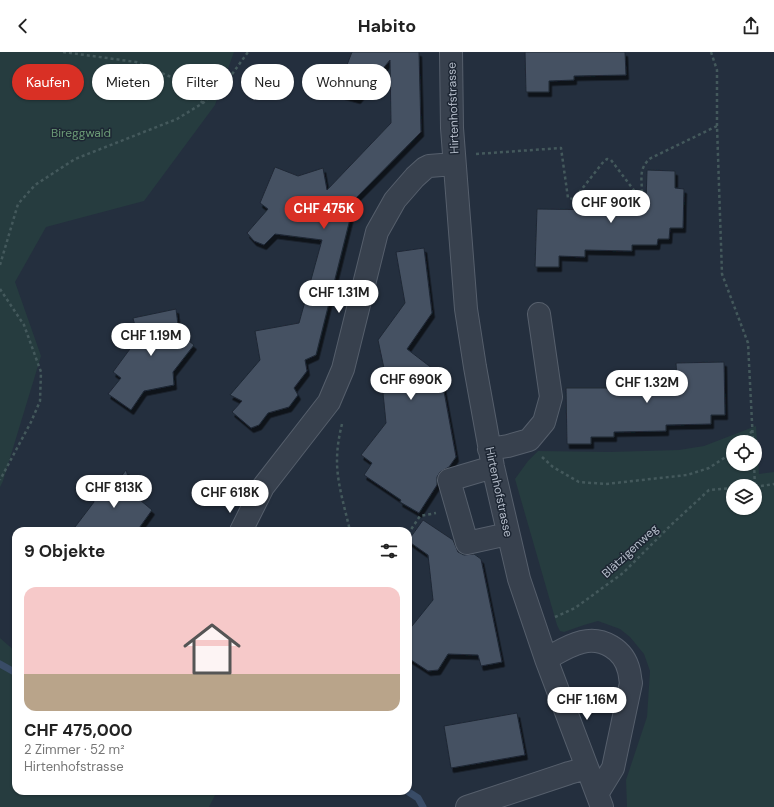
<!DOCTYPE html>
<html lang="de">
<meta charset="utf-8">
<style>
body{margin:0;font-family:"DM Sans",sans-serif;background:#f2f2f2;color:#222;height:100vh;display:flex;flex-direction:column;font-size:15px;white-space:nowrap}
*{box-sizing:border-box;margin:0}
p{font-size:13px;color:#767676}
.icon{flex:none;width:22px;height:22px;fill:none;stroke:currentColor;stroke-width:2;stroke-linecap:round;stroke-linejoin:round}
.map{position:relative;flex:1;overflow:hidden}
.details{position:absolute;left:12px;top:475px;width:400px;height:268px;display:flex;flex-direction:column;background:#fff;border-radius:12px;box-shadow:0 1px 3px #0004}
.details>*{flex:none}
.guide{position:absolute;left:12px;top:12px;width:400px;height:36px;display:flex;gap:8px}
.buttons{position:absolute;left:726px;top:383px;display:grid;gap:8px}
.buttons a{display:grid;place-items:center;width:36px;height:36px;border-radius:50%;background:#fff;box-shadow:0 1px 3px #0004;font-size:20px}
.price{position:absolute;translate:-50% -34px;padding:0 9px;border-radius:14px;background:#fff;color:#222;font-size:13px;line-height:26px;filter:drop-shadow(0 1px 2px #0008)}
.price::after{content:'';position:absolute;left:50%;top:24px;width:12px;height:9px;margin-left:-6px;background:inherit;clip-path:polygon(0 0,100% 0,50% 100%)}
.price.on{background:#d93025;color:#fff}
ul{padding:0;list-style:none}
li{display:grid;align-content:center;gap:8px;height:212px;padding:0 12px}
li+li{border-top:1px solid #e0e0e0}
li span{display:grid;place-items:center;height:124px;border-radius:12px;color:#555}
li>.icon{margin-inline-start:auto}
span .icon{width:72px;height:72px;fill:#fffc;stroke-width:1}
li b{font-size:17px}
h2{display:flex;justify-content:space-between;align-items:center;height:48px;padding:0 12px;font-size:17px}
.chip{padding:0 14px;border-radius:18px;background:#fff;box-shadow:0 1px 3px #0004;font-size:14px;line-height:36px}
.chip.on{background:#d93025;color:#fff}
header{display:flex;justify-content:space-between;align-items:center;height:52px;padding:0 12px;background:#fff;font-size:18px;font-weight:700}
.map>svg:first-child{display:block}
</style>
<header><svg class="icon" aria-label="back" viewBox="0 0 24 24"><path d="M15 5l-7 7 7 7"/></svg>Habito<svg class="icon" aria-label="share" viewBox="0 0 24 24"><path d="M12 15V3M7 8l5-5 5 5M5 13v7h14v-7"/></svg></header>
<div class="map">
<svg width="774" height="755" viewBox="0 0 774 755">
<defs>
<filter id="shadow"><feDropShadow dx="2.5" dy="4.5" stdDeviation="0" flood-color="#0009"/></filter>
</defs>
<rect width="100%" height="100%" fill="#242f3e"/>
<path fill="#263c3f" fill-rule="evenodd" d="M 0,0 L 234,0 L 215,53 L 144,149 L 46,175 L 15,230 L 41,304 L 3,429 L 0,435 Z
M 756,374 L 759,422 L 774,420 L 774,755 L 627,755 L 626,728 L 647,665 L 650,619 L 644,602 L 630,585 L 620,577 L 598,569 L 584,573 L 564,580 L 560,579 L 557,573 L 515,427 L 528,409 L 538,399 L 610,400 L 679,398 L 704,394 ZM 733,390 L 755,390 L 755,412 L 733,412 ZM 733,434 L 755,434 L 755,456 L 733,456 Z
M 0,586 L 16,600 L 16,739 L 217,739 L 209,755 L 0,755 Z"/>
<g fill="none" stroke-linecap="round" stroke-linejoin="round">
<path stroke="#394c67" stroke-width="7" d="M 0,612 L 16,621
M 407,739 L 418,746 L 423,755"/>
</g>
<path fill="#455162" stroke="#1f2835" filter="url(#shadow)" d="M 352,0 L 419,0 L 421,80 L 355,147 L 316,303 L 305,308 L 307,319 L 294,336 L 298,343 L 289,355 L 268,361 L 259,373 L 251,376 L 232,360 L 242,349 L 230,343 L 260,308 L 255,279 L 299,271 L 322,188 L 275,182 L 264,193 L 254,189 L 247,181 L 268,157 L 260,151 L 275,115 L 298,124 L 323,116 L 327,138 L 391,71 L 390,8 L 358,47 L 336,41 Z
M 525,0 L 625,0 L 626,23 L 574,24 L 574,28 L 549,29 L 549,40 L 526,40 Z
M 647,118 L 675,119 L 675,136 L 684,137 L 683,176 L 670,176 L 669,187 L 658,187 L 657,193 L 632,193 L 632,199 L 585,198 L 585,205 L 559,204 L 559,215 L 535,215 L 537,157 L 606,158 L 607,150 L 646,151 Z
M 424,196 L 432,261 L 407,297 L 441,323 L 456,405 L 449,415 L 440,420 L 437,425 L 437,433 L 419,461 L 400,450 L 401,448 L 364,423 L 372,411 L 361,403 L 386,371 L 383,341 L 389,340 L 378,288 L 405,251 L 396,200 Z
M 176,257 L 179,281 L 194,293 L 173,320 L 174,333 L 144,339 L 131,358 L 108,342 L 121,326 L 113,320 L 138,286 L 133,266 Z
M 724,310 L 725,363 L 711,363 L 711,372 L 666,373 L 666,379 L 614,380 L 614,385 L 591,385 L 591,392 L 567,392 L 566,336 L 633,336 L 633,330 L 677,329 L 676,311 Z
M 126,418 L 134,443 L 152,458 L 137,479 L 72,479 L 94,450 L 89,434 L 117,430 Z
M 423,468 L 453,488 L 458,500 L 464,503 L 474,502 L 481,507 L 502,610 L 481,614 L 478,603 L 448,602 L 438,618 L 428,619 L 408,606 L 408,579 L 433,548 L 428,503 L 408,489 Z
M 517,661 L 525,703 L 451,716 L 444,674 Z"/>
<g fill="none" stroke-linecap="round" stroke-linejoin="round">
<defs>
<path id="minor" d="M 451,0 L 452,76 L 466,257 L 475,315 L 493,415 L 519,527 L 546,607 L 602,755
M 489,397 L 508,394 L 529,388 L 544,370 L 551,345 L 539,262
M 493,415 L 449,428 L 467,491 L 508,482
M 241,479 L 263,435 L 329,350 L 343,317 L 377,180 L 395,148 L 415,125 L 425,116 L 429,114 L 454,112
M 546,607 C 557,601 569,593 582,590 C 602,585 624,597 629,619 C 630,623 630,627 631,631 L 613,716 L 597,742
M 467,755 L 569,721 L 587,716"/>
</defs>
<use href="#minor" stroke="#565f6c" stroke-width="24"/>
<path stroke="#44595c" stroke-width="2.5" stroke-dasharray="3 3" stroke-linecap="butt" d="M 63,0 L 136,10 L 171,25 L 203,51
M 711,0 L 717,18 L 717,74
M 476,102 L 561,96 L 568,146 L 574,147 L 604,109 L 607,107 L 611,108 L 636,141 L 639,142 L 642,141 C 642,127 638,116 651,106 L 717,74 L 722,222 L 748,291 L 753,390
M 0,213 L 18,152 L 35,133 L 75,107 L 177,67 L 203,51 L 225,32 L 248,0
M 0,237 L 24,273 L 41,320 L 40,349 L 31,370 L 0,428
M 342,372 C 339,384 337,396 337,409 C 337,432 345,456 350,479
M 742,390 L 752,379
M 542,405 L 553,415 L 579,430 L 606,432 L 687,423 L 709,416 L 733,400
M 754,412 L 755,435
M 755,435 L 774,432
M 408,482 L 420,464 L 436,461
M 555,565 L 575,556 L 623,521 L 671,473 L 709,438 L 733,436"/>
<use href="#minor" stroke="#38414e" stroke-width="22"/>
</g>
<g text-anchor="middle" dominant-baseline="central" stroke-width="3" stroke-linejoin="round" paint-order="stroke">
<g font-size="12" fill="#b4bcc9" stroke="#1d2633">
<text transform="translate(453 56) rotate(-92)">Hirtenhofstrasse</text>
<text transform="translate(499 440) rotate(78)">Hirtenhofstrasse</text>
<text transform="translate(630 499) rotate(-43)">Blätzigenweg</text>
</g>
<g font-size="12" fill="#6b9a76" stroke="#1d2633">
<text x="81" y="81">Bireggwald</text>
</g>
</g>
</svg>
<div class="buttons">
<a><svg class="icon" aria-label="locate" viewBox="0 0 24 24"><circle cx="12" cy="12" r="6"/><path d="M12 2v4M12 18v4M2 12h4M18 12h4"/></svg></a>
<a><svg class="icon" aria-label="layers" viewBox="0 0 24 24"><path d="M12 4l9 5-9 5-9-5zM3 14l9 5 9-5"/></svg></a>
</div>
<b class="price" style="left:611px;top:172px">CHF 901K</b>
<b class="price on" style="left:324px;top:178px">CHF 475K</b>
<b class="price" style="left:339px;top:262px">CHF 1.31M</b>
<b class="price" style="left:151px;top:305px">CHF 1.19M</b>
<b class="price" style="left:411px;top:349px">CHF 690K</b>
<b class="price" style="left:647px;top:352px">CHF 1.32M</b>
<b class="price" style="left:114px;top:457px">CHF 813K</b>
<b class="price" style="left:230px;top:462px">CHF 618K</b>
<b class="price" style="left:587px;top:669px">CHF 1.16M</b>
<div class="guide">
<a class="chip on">Kaufen</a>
<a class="chip">Mieten</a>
<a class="chip">Filter</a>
<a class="chip">Neu</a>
<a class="chip">Wohnung</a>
</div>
<section class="details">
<h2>9 Objekte<svg class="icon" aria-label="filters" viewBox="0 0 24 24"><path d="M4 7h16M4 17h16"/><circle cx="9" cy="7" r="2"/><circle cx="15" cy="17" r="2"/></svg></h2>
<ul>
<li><span style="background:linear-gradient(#f6c9c9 70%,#b9a48a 0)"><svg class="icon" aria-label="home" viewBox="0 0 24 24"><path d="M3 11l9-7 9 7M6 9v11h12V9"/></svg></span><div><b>CHF 475,000</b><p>2 Zimmer · 52 m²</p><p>Hirtenhofstrasse</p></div></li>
</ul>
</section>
</div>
